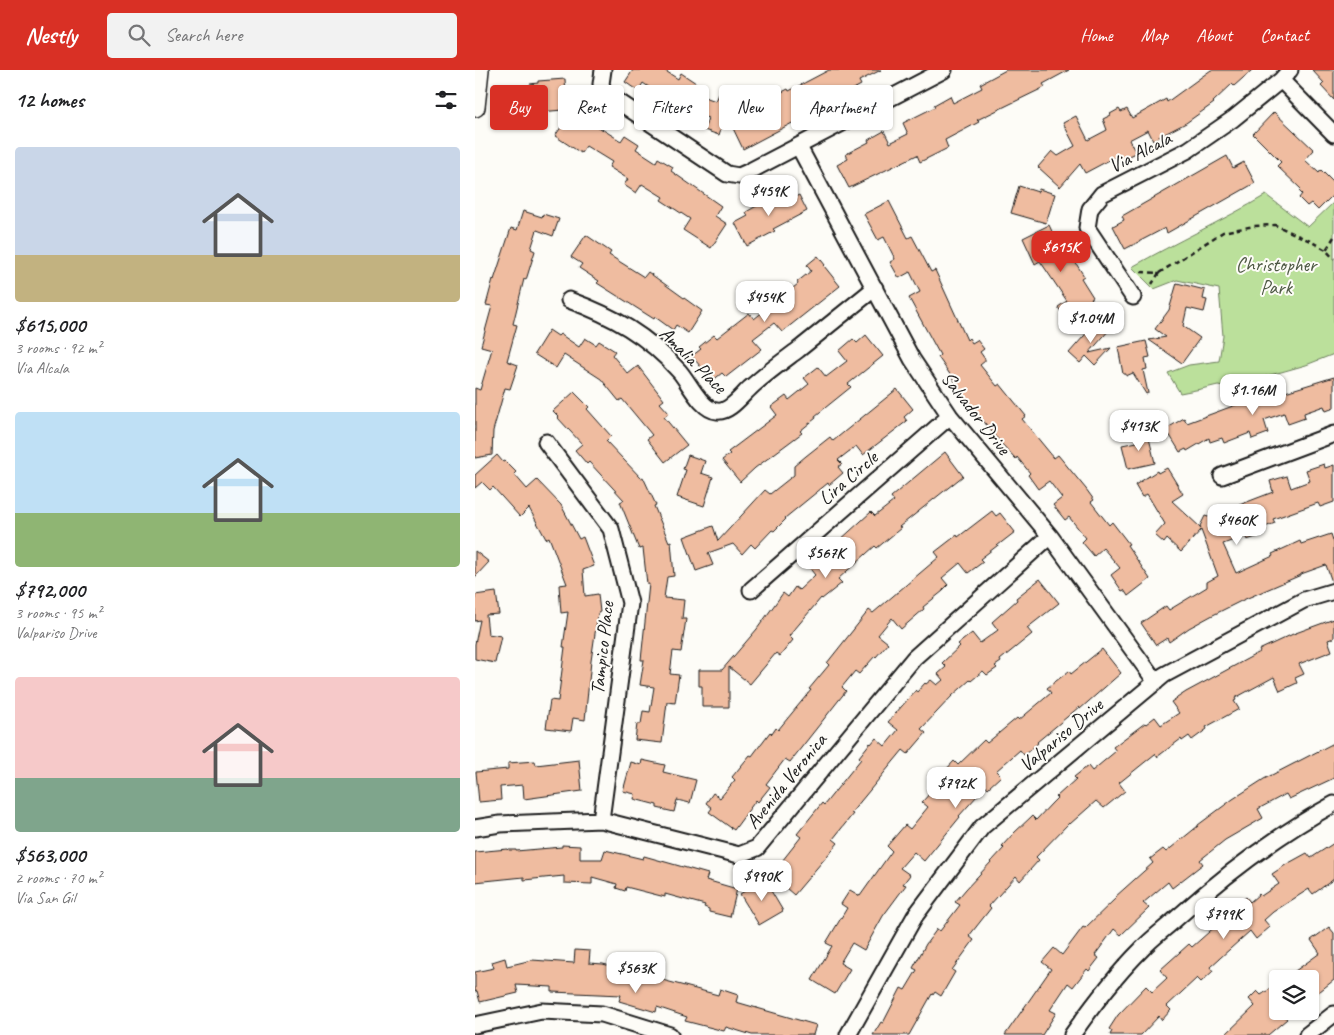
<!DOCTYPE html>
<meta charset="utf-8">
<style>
body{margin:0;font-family:Caveat,sans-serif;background:#f2f2f2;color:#202124;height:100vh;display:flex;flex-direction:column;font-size:19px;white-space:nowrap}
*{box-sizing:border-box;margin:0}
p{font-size:16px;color:#757577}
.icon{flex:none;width:28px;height:28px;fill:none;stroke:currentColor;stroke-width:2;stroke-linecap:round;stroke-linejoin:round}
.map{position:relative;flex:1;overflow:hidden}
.panel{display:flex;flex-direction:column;background:#fff;width:475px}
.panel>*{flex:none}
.guide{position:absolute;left:15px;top:15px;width:475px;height:45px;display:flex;gap:10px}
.controls{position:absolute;left:794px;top:900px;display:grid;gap:10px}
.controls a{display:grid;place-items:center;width:50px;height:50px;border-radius:5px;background:#fff;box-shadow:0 1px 4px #0004;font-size:25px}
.price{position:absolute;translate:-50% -42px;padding:0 11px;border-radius:10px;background:#fff;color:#222;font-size:16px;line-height:32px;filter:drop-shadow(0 1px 2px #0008)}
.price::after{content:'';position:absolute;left:50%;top:30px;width:15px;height:11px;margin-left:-8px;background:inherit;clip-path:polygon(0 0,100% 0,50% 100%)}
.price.current{background:#d93025;color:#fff}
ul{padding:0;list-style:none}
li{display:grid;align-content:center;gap:10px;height:265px;padding:0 15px}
li span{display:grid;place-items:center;height:155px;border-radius:5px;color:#555}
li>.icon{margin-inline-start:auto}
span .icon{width:90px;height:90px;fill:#fffc;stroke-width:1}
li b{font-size:21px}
h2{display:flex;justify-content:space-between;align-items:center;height:60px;padding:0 15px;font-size:21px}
.pill{padding:0 18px;border-radius:5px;background:#fff;box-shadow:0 1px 4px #0004;font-size:18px;line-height:45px}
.pill.current{background:#d93025;color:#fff}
header{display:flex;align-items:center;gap:30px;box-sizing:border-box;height:70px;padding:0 25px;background:#d93025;color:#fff}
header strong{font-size:24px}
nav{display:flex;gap:28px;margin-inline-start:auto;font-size:18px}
.search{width:350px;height:45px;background:#f2f2f2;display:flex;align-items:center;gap:12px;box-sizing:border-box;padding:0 18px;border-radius:5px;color:#757577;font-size:19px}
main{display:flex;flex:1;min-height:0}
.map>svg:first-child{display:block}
</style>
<header>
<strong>Nestly</strong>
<div class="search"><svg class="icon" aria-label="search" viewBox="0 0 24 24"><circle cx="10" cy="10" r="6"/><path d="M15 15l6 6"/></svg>Search here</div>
<nav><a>Home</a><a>Map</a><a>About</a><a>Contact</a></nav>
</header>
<main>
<section class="panel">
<h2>12 homes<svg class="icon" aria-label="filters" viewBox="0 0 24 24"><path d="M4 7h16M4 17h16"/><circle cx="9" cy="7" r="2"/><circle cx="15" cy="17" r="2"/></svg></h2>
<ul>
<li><span style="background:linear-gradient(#c9d6e8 70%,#c2b280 0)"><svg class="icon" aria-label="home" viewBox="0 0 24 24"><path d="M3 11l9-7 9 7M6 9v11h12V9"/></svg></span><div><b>$615,000</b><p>3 rooms · 92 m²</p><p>Via Alcala</p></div></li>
<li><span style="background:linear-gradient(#bfe0f5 65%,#8fb573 0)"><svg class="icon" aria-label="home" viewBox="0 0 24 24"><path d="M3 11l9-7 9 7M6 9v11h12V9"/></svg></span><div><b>$792,000</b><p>3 rooms · 95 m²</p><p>Valpariso Drive</p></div></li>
<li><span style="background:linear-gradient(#f6c9c9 65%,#7fa58c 0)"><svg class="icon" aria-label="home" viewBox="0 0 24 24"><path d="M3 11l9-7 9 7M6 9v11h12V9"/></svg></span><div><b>$563,000</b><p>2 rooms · 70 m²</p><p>Via San Gil</p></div></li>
</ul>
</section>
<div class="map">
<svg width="859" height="965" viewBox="0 0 859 965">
<rect width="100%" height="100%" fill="#fdfcf7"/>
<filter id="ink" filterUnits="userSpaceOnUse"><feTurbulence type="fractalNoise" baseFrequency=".02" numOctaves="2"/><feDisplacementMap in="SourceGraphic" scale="10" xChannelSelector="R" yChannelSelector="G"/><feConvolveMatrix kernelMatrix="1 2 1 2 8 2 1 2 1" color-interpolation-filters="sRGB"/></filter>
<g filter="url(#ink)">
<path fill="#bbe09b" stroke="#6c7e5c" d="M 791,125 L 833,157 L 859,132 L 859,284 L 831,295 L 753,317 L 743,315 L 726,319 L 705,323 L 693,303 L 714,295 L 744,291 L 748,266 L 744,219 L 702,210 L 679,219 L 657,197 C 701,172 747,151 791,125 Z"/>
<path fill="#efbca0" stroke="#1c1c1c" d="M 158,0 L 189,0 L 203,9 L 206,3 L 221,13 L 215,22 L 241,31 L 244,24 L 256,28 L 244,65 L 229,60 L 233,48 L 205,39 L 203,42 L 189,33 L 191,29 L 168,13 L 163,21 L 150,12 Z
M 354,0 L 406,0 L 384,11 L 386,15 L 358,30 L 359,31 L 268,79 L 255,52 L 286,35 L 285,33 L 313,19 L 314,21 Z
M 531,0 L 594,0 L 568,14 L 570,17 L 502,50 L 504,52 L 470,70 L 473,78 L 445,92 L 442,85 L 374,118 L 362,95 L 373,89 L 371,84 L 394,72 L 393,70 L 409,61 L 415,73 L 433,64 L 428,53 L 460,37 L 459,35 L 475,26 L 478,33 L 507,18 L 505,14 Z
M 736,0 L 777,0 L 759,16 L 757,14 L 738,32 L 739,33 L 711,53 L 678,70 L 673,60 L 654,70 L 661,83 L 644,91 L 642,86 L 610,103 L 605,94 L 585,117 L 563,97 L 577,81 L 583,86 L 600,76 L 588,53 L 601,46 L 613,70 L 632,60 L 628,49 L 636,45 L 635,44 L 644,39 L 646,42 L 652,39 L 657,48 L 691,29 L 692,32 Z
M 837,0 L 859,0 L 859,30 L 846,16 L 849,13 Z
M 90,9 L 91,27 L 87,27 L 88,40 L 65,42 L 64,25 L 56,26 L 55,14 L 63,13 L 63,11 Z
M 799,42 L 839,80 L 830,90 L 844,103 L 846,100 L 859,113 L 859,124 L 843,140 L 836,133 L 832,136 L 824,128 L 827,124 L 824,121 L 826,119 L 802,96 L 806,92 L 778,64 Z
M 109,48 L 146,71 L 150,65 L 164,74 L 161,79 L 181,92 L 183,88 L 198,97 L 196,101 L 246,136 L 240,146 L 252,154 L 236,178 L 208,160 L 215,149 L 186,130 L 188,127 L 167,114 L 161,123 L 149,115 L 153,109 L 134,97 L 137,92 L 111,76 L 106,83 L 80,66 L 91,50 L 102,58 Z
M 752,86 L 758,98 L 769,92 L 780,113 L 692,163 L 690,158 L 650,179 L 638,156 L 649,150 L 647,146 Z
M 544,116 L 563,122 L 564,119 L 580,124 L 571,153 L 536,143 Z
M 306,120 L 312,131 L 324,125 L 332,141 L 298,159 L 300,161 L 272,176 L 260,153 L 273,146 L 271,142 L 292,130 L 291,128 Z
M 414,131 L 433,168 L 437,166 L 456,202 L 460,200 L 492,270 L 494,268 L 497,273 L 502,270 L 509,279 L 505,282 L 510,289 L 510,291 L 505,295 L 522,316 L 525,314 L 551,346 L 547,349 L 579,388 L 583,385 L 611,419 L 619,430 L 616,432 L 634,455 L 637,452 L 654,474 L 652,475 L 675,509 L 653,526 L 649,520 L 647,521 L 636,505 L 645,498 L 628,478 L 619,486 L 607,472 L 611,468 L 594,447 L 590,450 L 578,435 L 587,428 L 574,411 L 563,419 L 553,405 L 555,403 L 542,387 L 541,389 L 524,371 L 482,317 L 483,316 L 463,287 L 465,285 L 434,228 L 445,222 L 435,202 L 424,208 L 415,192 L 420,189 L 409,167 L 403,170 L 389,144 Z
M 48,141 L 67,147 L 68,144 L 84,149 L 78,166 L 62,160 L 56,179 L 60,181 L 51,210 L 49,209 L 38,254 L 42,255 L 32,291 L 43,295 L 35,319 L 30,318 L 18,361 L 17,385 L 0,388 L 0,318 L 5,320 L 17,279 L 6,276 L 17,236 L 11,235 L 18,209 L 19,210 L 36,158 L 42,160 Z
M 574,155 L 588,185 L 593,181 L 609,206 L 606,208 L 618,227 L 616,228 L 622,236 L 598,252 L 594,245 L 590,248 L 583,237 L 592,231 L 565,191 L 560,194 L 548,168 Z
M 111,165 L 136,182 L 134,185 L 169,207 L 173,202 L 227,241 L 213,263 L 201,255 L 198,260 L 180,247 L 179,249 L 122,213 L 124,211 L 104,198 L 107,194 L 96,187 Z
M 343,186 L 350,195 L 349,196 L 365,216 L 307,262 L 299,253 L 278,269 L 287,279 L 251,307 L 247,303 L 237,311 L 217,286 L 226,279 L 224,277 L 239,265 L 242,268 L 274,243 L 279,249 L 323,214 L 322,212 L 336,201 L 332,195 Z
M 702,213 L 730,220 L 728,229 L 732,230 L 729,242 L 712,238 L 708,256 L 725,268 L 707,293 L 674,270 L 691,267 L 680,259 L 694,240 Z
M 624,249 L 635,259 L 614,283 L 636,278 L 620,295 L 611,286 L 605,293 L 594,283 Z
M 74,260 L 83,266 L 85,264 L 104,277 L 110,268 L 121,275 L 124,271 L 140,281 L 137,285 L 153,304 L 163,296 L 189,330 L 185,333 L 194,343 L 189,347 L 212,375 L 190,392 L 172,369 L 177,365 L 147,329 L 144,331 L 126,309 L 89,285 L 81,298 L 59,284 Z
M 391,265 L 408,286 L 373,314 L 376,317 L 340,346 L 341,348 L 325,361 L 327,363 L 280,398 L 265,412 L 247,390 L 255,384 L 253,382 L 302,345 L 296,337 L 311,326 L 314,330 L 334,314 L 329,308 L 343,297 L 351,307 L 372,291 L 364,281 L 378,269 L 382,273 Z
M 671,271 L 675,287 L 670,288 L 672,299 L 668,300 L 673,323 L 671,324 L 658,303 L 651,306 L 651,304 L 648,304 L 643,277 Z
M 859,307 L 859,338 L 851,341 L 849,336 L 829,343 L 830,348 L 813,354 L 809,343 L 789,350 L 793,363 L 777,369 L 775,363 L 749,373 L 747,368 L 735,372 L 734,368 L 712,381 L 711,379 L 705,382 L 691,359 L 709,348 L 712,353 L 793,323 L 794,327 Z
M 422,319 L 438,339 L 429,347 L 432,351 L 388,385 L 381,376 L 363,390 L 367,394 L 363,397 L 368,403 L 354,415 L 353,413 L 310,448 L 311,449 L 299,461 L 297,460 L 280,478 L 276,474 L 267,484 L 258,474 L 233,483 L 238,495 L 221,501 L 209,467 L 238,456 L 243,471 L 290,420 L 295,424 L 319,405 L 319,396 L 331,386 L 355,367 L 358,371 Z
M 99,322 L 114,337 L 112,339 L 136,366 L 131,371 L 166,408 L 168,407 L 181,435 L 179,436 L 194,472 L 196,471 L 199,506 L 192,507 L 189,528 L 209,530 L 207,549 L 211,549 L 206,582 L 198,581 L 195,604 L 204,605 L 200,633 L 192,632 L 187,673 L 160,670 L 162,654 L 166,654 L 168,641 L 175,642 L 179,617 L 165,615 L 169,590 L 166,590 L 174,514 L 172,514 L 168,478 L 164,479 L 145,432 L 149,430 L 114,392 L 112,394 L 100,380 L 107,374 L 82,347 L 83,346 L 78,341 Z
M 671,362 L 673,369 L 674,368 L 680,393 L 653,399 L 647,375 L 662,372 L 660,365 Z
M 470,382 L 488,406 L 424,457 L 426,458 L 402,478 L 400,476 L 363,509 L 367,513 L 347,529 L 346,528 L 314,566 L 318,570 L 305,586 L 301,583 L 275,614 L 254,597 L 254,637 L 227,637 L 227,616 L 224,616 L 224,600 L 247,600 L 282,559 L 308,523 L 313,527 L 320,517 L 324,520 L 340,505 L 332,495 L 362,469 L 364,471 L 396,442 L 400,446 L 419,431 L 416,427 Z
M 22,385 L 28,392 L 30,391 L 41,402 L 39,404 L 52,419 L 62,410 L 86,435 L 104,469 L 108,467 L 119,496 L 108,500 L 110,526 L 123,524 L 125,542 L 123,543 L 116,591 L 110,650 L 98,648 L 96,661 L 71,658 L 75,630 L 83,631 L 90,577 L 88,577 L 93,542 L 86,543 L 84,515 L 92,514 L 74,467 L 71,469 L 54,438 L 45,447 L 18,417 L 15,420 L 7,412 L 0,418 L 0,405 Z
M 213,385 L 230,391 L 226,403 L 238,407 L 229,436 L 202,427 L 211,400 L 208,399 Z
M 849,394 L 850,398 L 859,395 L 859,432 L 845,437 L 843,433 L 798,449 L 800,453 L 785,459 L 787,465 L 772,470 L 770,466 L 748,474 L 761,503 L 798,486 L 797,484 L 825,471 L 826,474 L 856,464 L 859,473 L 859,512 L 857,512 L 851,495 L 826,504 L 826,505 L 768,530 L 736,546 L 714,558 L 694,572 L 692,568 L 681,575 L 666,553 L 691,536 L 694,540 L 732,517 L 732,512 L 743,506 L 726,460 L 706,482 L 692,469 L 689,473 L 680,465 L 690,454 L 672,424 L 667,427 L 660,415 L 682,401 L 683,403 L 692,398 L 708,424 L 697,431 L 726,458 L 725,456 L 730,446 L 733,447 L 798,422 L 795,411 L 812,406 L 816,418 L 835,411 L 831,400 Z
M 517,441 L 521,446 L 525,443 L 540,462 L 505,489 L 508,492 L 493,503 L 485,493 L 467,508 L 473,515 L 468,520 L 468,521 L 448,537 L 449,539 L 426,559 L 417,548 L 403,565 L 413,573 L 401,587 L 400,586 L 384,604 L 380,601 L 367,617 L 371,621 L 315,692 L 310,689 L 291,714 L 295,717 L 283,732 L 281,730 L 259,760 L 234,742 L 237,738 L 231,733 L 238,723 L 245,728 L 260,710 L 257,707 L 275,685 L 277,686 L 295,662 L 297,664 L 301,658 L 303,660 L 336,620 L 334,619 L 354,595 L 352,593 L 394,540 L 398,543 L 464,487 L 460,482 L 482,465 L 483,467 Z
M 0,481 L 14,492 L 0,507 Z
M 565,509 L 584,533 L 552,558 L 557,564 L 525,590 L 526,592 L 520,596 L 522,598 L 512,605 L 508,601 L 496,611 L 495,610 L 477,626 L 446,659 L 451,663 L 433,684 L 428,680 L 376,743 L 378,744 L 358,769 L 363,773 L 319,825 L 296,805 L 326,767 L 322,764 L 347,733 L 349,735 L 386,689 L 384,687 L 395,673 L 396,674 L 401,668 L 410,676 L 423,660 L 413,652 L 441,620 L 442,622 L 450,613 L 451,614 L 456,610 L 462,615 L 468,610 L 463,604 L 471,597 L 467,593 L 485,576 L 483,574 L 497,563 L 505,573 L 523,560 L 517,552 L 542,530 L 541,528 Z
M 21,522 L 24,544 L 11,545 L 13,564 L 26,566 L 20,593 L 0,589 L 0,574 L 5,550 L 0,551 L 0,525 Z
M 859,549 L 859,568 L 853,570 L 857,581 L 824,594 L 829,604 L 820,608 L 822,613 L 805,621 L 799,607 L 760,628 L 761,630 L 759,631 L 764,639 L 731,657 L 732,659 L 717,670 L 714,666 L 707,671 L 706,669 L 682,687 L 680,684 L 644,713 L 650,721 L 629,738 L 621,731 L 595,754 L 594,753 L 561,787 L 564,790 L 545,811 L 541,806 L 514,836 L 516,838 L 494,866 L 499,870 L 477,900 L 480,902 L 466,926 L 460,922 L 458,925 L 457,924 L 434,965 L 398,965 L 406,952 L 408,953 L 426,918 L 430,920 L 442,900 L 438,898 L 451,874 L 462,859 L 465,861 L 485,835 L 480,832 L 491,819 L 529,778 L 527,776 L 539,763 L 557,746 L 561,750 L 577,733 L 582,728 L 581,727 L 601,709 L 599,707 L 613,696 L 617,701 L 641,681 L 638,677 L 670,653 L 671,654 L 680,647 L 686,655 L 704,643 L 696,632 L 711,622 L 785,582 L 784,580 L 818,564 Z
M 627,579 L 646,603 L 605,639 L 604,637 L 562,672 L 563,673 L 549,685 L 545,680 L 521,701 L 526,706 L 513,718 L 511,716 L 484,746 L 485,747 L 449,791 L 439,782 L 425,798 L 435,805 L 428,814 L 431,815 L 408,846 L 389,880 L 377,873 L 365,893 L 375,899 L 360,924 L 337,910 L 357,876 L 351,873 L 372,838 L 366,834 L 375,820 L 385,826 L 417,781 L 412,776 L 430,755 L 435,759 L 453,737 L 447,732 L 457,721 L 462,725 L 476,710 L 468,703 L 479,691 L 483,695 L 509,670 L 512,673 L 542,648 L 544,650 L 576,623 L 572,618 L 594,601 L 596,604 Z
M 859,673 L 859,708 L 814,729 L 811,724 L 783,739 L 788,748 L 750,770 L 725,790 L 728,794 L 697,818 L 693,812 L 668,833 L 674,838 L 646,865 L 639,859 L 620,885 L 624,888 L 614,901 L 612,899 L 598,917 L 593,913 L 575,940 L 581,943 L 567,965 L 530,965 L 576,899 L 567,892 L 579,878 L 587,885 L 608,857 L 610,858 L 641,828 L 640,827 L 678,793 L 675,789 L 688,779 L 691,782 L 723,756 L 723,755 L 758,729 L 789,709 Z
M 104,690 L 107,721 L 49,729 L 48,715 L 25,717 L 26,730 L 4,732 L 1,702 L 33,699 L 33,693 L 60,691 L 61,695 Z
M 167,690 L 190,695 L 188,702 L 221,710 L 215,733 L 202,730 L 199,742 L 182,738 L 182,735 L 159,729 L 160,724 L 148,721 L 156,692 L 166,695 Z
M 859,773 L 859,809 L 838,824 L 834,819 L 798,842 L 789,850 L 795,857 L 781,869 L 775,861 L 735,897 L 738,901 L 726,912 L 722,908 L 692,936 L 696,940 L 687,950 L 684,946 L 666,965 L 635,965 L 637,961 L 634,959 L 643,945 L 671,916 L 677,922 L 692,908 L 685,900 L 714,874 L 717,877 L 743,854 L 740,851 L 752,841 L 753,842 L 771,827 L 775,832 L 784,824 L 786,826 L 804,814 L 797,804 L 812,794 L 832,783 L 836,788 Z
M 87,775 L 105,776 L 105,789 L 127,789 L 130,780 L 168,789 L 169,786 L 233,804 L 231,810 L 262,819 L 255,847 L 234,842 L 234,839 L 229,837 L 230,835 L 190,824 L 190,827 L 151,817 L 150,821 L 141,818 L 142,814 L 117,807 L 117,814 L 89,813 L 89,806 L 49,810 L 49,807 L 0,812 L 0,782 L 33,779 L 34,780 L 41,780 L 41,781 L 87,777 Z
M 289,809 L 308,841 L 284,855 L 265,824 Z
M 854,857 L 859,863 L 859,910 L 835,929 L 835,909 L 809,909 L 845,883 L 836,870 Z
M 100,880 L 115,881 L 114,893 L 128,894 L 243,925 L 245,919 L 263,925 L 261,932 L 341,955 L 338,965 L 277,965 L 251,957 L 249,961 L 210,951 L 212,947 L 182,937 L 181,942 L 144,931 L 146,925 L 77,922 L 77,917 L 41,915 L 43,923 L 5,932 L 2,921 L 0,922 L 0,902 L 19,898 L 17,892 L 30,888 L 32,896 L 57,890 L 99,893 Z
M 802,914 L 802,941 L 805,941 L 812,949 L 793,965 L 750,965 L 780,936 L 774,929 L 782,921 L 786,925 Z"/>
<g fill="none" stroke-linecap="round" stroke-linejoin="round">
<defs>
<path id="minor" d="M 128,0 L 126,14 L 129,22 L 252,104 L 264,106 L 273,102 L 469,0
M 806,10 L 859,64
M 324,77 L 437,289 L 475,346 L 575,466 L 681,612
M 658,227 L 612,158 L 615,139 L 627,124 L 713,80 L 758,49 L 806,10 L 815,0
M 94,230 C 138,246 172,265 204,301 C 214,312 226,340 242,341 C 254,343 267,325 275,318 C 290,304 307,292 323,280 C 349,259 374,239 400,218
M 71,372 L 136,459 L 155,533 L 126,750
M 747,406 L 859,364
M 276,520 L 475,346
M 0,758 L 25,754 L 126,750 L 264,785 L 282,778 L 439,588 L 575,466
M 0,955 L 67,941 L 127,944 L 195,965
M 373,965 L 440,846 L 507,757 L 689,605 L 829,530 L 859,521
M 597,965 C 618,935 640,906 666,880 C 677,868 691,858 703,847 C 751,804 802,765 859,734
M 832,965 L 859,944"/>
<path id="major" d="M 0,37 L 4,0"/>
</defs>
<use href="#minor" stroke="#1c1c1c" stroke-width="19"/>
<use href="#major" stroke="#1c1c1c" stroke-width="22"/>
<path stroke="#1c1c1c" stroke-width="2.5" stroke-dasharray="5 4" stroke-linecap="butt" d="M 859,167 L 851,180 L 859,189
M 666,202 L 684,203 L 677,214
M 684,203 L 748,162 L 779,156 L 800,155 L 835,171 L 851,180"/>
<use href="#minor" stroke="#fdfcf7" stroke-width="15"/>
<use href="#major" stroke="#fdfcf7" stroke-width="19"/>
</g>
</g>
<g text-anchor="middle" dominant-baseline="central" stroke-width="4" stroke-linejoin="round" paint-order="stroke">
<g font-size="20" fill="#1c1c1c" stroke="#fdfcf7">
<text transform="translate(665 82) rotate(-27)">Via Alcala</text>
<text transform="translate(218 290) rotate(45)">Amalia Place</text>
<text transform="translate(501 343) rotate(52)">Salvador Drive</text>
<text transform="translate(373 408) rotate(-41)">Lira Circle</text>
<text transform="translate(127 578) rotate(-84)">Tampico Place</text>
<text transform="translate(586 665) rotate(-40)">Valpariso Drive</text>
<text transform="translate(311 711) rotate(-51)">Avenida Veronica</text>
</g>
<g font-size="20" fill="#4c5742" stroke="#fdfcf7">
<text x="801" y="194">Christopher<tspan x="801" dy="23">Park</tspan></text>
</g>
</g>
</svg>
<div class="controls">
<a><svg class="icon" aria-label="layers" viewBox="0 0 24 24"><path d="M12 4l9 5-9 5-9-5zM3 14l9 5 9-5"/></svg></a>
</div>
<b class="price" style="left:294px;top:147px">$459K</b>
<b class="price current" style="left:586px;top:203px">$615K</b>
<b class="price" style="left:290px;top:253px">$454K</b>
<b class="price" style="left:616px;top:274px">$1.04M</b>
<b class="price" style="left:778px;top:346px">$1.16M</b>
<b class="price" style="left:664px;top:382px">$413K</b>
<b class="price" style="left:762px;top:476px">$460K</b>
<b class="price" style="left:351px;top:509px">$567K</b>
<b class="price" style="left:481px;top:739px">$792K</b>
<b class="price" style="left:287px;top:832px">$990K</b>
<b class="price" style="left:749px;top:870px">$799K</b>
<b class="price" style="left:161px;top:924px">$563K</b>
<div class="guide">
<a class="pill current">Buy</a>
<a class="pill">Rent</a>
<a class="pill">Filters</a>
<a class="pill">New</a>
<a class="pill">Apartment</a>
</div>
</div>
</main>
